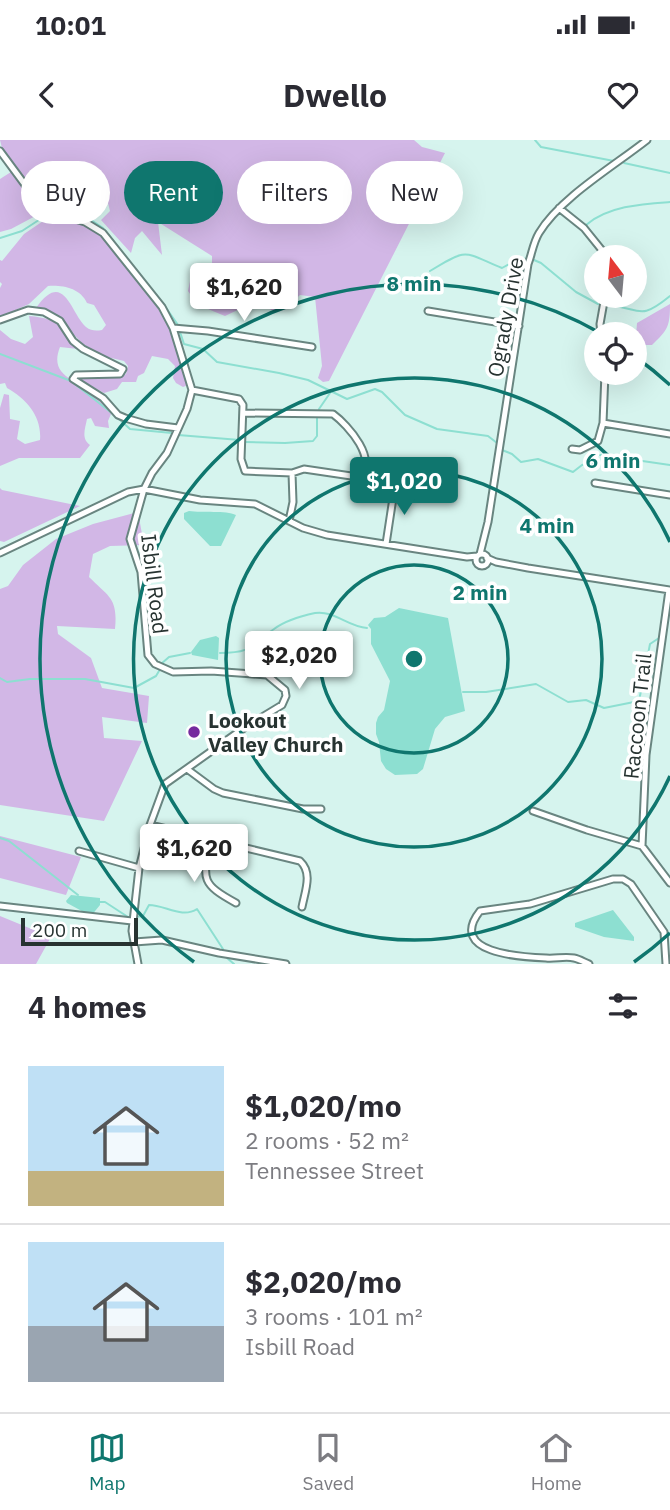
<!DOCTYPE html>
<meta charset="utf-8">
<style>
body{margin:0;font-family:"IBM Plex Sans",sans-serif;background:#f2f2f3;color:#2b2b33;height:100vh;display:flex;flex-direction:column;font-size:26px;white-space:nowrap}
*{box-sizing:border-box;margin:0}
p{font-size:23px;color:#7c7c81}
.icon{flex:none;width:38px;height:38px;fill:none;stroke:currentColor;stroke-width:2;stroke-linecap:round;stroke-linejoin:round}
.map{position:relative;height:824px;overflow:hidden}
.drawer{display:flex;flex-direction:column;background:#fff;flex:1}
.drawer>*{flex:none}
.top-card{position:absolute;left:21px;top:21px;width:628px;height:63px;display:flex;gap:14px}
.needle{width:46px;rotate:344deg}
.tools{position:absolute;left:584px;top:105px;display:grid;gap:14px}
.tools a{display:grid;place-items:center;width:63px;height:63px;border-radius:50%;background:#fff;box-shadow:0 7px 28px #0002;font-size:35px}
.scale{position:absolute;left:21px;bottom:18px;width:117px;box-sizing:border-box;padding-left:7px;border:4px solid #273331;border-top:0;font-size:19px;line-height:24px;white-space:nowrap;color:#273331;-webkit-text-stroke:5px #fff;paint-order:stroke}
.price{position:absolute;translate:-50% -60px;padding:0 16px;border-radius:7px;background:#fff;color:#222;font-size:23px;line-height:46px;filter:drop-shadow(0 2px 4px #0008)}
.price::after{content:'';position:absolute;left:50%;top:42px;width:21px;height:16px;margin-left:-10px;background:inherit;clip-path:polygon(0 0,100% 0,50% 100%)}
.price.selected{background:#0f766e;color:#fff}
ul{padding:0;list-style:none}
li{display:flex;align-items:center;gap:21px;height:175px;padding:0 28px}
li+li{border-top:2px solid #e1e1e2}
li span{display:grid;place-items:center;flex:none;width:196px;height:140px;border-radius:0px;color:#555}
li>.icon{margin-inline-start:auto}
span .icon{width:84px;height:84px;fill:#fffc;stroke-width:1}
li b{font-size:30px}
h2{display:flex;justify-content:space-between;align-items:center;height:84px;padding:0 28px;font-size:30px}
.tag{padding:0 24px;border-radius:32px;background:#fff;box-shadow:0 7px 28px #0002;font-size:24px;line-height:63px}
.tag.selected{background:#0f766e;color:#fff}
.status{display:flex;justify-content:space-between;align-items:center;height:49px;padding:0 35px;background:#fff;direction:ltr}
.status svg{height:19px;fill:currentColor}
header{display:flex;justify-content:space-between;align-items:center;height:91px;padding:0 28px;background:#fff;font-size:32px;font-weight:700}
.tabs{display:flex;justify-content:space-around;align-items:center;height:98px;border-top:2px solid #e1e1e2;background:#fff;font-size:19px;color:#7c7c81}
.tabs a{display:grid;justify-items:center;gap:4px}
.tabs .selected{color:#0f766e}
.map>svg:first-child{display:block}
</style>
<div class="status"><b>10:01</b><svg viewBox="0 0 49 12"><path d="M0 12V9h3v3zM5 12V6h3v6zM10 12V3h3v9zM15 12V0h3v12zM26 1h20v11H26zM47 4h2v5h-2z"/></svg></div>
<header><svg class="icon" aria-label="back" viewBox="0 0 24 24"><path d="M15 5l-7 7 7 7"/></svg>Dwello<svg class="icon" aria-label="heart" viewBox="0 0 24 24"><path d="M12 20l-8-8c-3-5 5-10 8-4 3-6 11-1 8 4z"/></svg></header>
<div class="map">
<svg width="670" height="824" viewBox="0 0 670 824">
<rect width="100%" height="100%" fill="#d6f4ee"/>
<path fill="#d2b7e6" d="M 0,0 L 414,0 L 422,7 L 445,13 L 329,241 L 323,242 L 318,238 L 322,226 L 315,157 L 300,155 C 283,171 281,177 260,164 L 246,166 L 225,176 C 210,170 196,165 188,151 L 190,141 L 203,137 L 212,123 L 212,116 L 158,82 L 162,115 L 142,91 L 135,98 L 131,113 L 101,80 L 110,71 L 108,63 L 100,55 L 77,64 L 76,71 L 51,66 L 36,53 L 2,8 Z
M 11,32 L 43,72 L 11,89 L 0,92 L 0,39 Z
M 52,75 L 83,85 L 102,96 L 158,167 L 170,188 L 188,245 L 183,247 L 176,243 L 173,238 L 175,226 L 168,219 L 152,216 L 144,233 L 138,236 L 136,242 L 122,242 L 117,249 L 104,253 L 79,239 L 120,237 L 126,234 L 128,226 L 124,221 L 103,216 L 83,204 L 52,172 L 36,168 C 64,128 71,174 86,187 C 91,191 96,191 102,190 L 106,185 L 94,165 L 87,163 C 80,148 63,145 48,146 L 29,164 L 0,177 L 0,148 L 2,144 L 0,142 L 0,120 L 2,121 L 24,94 Z
M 670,164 C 670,186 668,190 652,205 L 642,205 L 636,196 L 637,183 Z
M 29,176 C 63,179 57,187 78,209 L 60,207 C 48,237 78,240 97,255 C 103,260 107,268 111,274 L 108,281 L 109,288 L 95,286 L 91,278 L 87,279 C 85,289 81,299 90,305 L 80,318 L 19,318 L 0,326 L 0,268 L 4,254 L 9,255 L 10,279 L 20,281 L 17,299 L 25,304 L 40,300 C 42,277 27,259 7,248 L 5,243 L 0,244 L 0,190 L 11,199 L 25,204 L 33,197 Z
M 0,348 L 2,350 L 80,366 L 4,402 L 0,401 Z
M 138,372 L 144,405 L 110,406 L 93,414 L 89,437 C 109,457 118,458 115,489 L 57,486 L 58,494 L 91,518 L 102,548 L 149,556 L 147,583 L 102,577 L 104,598 L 142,601 L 104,681 L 0,665 L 0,449 L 8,446 L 23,425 L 56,399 L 93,384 Z
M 0,696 L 81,717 L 66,755 L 0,738 Z
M 0,776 L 51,797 L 36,824 L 0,824 Z"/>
<path fill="#8ddfd1" d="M 189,371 C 202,373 226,370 236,375 L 221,406 L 210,406 L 184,379 L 184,373 Z
M 399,468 L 448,478 L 465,571 L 445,577 L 435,589 L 423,629 L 417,634 L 395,635 L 386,629 L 381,621 L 379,602 L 376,594 L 376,583 L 378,577 L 384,570 L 390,541 L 371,504 L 371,489 L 368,485 L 374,478 L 385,477 Z
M 216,496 L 219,498 L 218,520 L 192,515 L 191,512 L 200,500 Z
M 71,755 L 100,758 L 100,765 L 91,776 L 67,763 L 66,761 Z
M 613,770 L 634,797 L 634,801 L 604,797 L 575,787 L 575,783 Z"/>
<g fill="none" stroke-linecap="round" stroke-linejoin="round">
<path stroke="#8ddfd1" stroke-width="2" d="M 535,0 L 541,7 L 614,21
M 621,16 L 642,0
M 624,23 L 670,33
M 54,70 L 88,78 L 103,88 L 147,144
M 586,85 C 608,66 642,64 670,62
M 0,98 L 22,91 L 48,74
M 534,120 L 541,123 L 576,152 L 598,164
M 430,131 C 469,107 463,112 502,128 L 520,118 L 527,119
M 162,162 L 178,185
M 607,165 C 642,168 638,182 670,156
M 180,192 L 184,204 L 203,209 L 217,222 L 279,233 L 308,240 L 347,259 L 375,249 L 382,252 L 405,275 L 437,289 L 488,296 L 497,303
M 0,214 L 71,241 L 113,274
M 319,269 L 330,253
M 119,279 L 130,289 L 172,293
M 178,295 L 240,300
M 245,302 L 285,303 L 313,301 L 317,296 L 317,277
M 502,310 L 512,314 L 521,322 L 538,319 L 573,332 L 582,325 L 592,323 L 597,315 L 601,315 L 670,325
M 220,513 C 254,513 250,505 274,489 C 286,480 301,476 315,473 C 334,470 348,487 367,488
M 161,524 L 169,517 L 190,513
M 0,538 L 7,542 L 30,539 L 85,539 L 134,548 L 156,536 L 159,531
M 463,552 L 486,552 L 536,544 L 568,562 L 586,560 L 604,568 L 639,561 L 650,504 L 659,498
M 0,698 L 9,701 L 78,755
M 99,762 L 105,762 L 128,777
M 135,777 L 143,776 L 149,765 C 165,765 182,779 197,769 L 223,809
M 227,818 L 234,824"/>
<defs>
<path id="minor" d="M 0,11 L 34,57 L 52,72 L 85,82 L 103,93 L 162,167 L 173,188 L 192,250 L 187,269 L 167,313 L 152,333 L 144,349 L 130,399 L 141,432 L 148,515 L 155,524 L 173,532 L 211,531 L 267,535 L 285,550 L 286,556 L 282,565 L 244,588 L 165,644 L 150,685 L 139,728 L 132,791 L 138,824
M 559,68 L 584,88 L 605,114 L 605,117
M 428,171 L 519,186
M 0,180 L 28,170 L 44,172 L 60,181 L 73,201 L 83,209 L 123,229 L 120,234 L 76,235 L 73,239 L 103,258 L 118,275 L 125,278 L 146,284 L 178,288
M 173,188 L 208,191 L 312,207
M 601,194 L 600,184 L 605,156
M 192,250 L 239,259 L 243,265 L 241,319 L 245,331 L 292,333 L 304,329 L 358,337 C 380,321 348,285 333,274 L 243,273
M 603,283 L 670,294
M 572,309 L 580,310 L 598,301 L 603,283 L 605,233
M 595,343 L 670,355
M 289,381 L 293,362 L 292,333
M 386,404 L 393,358 L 399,343 L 427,347
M 0,413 L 128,352 L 144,349 L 200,360 L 255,364 L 303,388 L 327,395 L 467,417 L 477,416
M 480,414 L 488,382 L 528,124 C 532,114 533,103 539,93 C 560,58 614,26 647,0
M476 420a6 6 0 1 1 12 0a6 6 0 1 1-12 0Z
M 487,418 L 496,422 L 528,428 L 670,450
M 187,629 L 214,649 L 223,653 L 303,669 L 321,669
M 533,671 L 587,690 L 642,706 L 670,743
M 150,685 L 300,721 C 313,733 305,751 302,767
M 211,700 C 203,738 199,743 236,763
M 642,706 L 646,615 L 669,450
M 79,711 L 139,728
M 0,766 L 132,781
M 134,802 L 162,800 L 219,813 L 286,824
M 589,824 C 584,822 579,819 574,818 C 565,816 555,819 546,818 C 520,817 447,813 480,771 L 530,764 L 613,739 L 623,739 L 631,744 L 664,792 L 666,824"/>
</defs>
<use href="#minor" stroke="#698580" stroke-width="9"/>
<use href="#minor" stroke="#fff" stroke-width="5"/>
</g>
<g fill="none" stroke="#0f766e" stroke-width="3.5">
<circle cx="414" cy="519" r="94"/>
<circle cx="414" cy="519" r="188"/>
<path d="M670 636A281 281 0 1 1 670 402"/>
<path d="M670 793A375 375 0 0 1 634 822M194 822A375 375 0 0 1 602 194M637 218A375 375 0 0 1 670 245"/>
</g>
<circle fill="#752b9e" stroke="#fff" stroke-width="2.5" cx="194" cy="592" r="7"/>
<g text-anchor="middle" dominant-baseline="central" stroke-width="7" stroke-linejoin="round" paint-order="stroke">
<g font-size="21" fill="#273331" stroke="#fff">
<text transform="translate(505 177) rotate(-80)">Ogrady Drive</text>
<text transform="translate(155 444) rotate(83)">Isbill Road</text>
<text transform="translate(637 576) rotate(-84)">Raccoon Trail</text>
</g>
<g font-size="21" font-weight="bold" fill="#273331" stroke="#fff" text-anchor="start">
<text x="208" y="580">Lookout<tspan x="208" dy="24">Valley Church</tspan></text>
</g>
</g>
<circle cx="414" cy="519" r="10" fill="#0f766e" stroke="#fff" stroke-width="3.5"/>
<g font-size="21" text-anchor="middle" font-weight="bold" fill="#0f766e" stroke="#fff" stroke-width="7" stroke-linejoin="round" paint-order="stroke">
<text x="414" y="151">8 min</text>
<text x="613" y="328">6 min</text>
<text x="547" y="393">4 min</text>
<text x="480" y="460">2 min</text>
</g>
</svg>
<div class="tools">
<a><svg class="needle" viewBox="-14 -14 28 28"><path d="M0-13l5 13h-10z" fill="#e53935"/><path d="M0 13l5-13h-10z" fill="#7c7c81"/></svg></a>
<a><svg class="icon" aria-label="locate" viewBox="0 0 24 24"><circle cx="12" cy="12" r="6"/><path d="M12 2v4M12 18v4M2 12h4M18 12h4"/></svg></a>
</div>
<div class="scale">200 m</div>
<b class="price" style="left:244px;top:183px">$1,620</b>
<b class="price selected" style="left:404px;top:377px">$1,020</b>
<b class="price" style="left:299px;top:551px">$2,020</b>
<b class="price" style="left:194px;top:744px">$1,620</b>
<div class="top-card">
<a class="tag">Buy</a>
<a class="tag selected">Rent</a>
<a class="tag">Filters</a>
<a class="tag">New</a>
</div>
</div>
<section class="drawer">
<h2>4 homes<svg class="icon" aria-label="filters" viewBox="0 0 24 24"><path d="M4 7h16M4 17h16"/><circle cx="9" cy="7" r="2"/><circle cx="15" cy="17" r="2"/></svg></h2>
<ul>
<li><span style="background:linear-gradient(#bfe0f5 75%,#c2b280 0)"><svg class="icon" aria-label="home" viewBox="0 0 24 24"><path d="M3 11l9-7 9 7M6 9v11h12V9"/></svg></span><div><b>$1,020/mo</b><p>2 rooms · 52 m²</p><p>Tennessee Street</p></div></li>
<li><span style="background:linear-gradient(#bfe0f5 60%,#9aa5b1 0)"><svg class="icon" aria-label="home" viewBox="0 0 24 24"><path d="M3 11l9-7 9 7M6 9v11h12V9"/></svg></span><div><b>$2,020/mo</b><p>3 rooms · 101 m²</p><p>Isbill Road</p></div></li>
</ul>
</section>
<nav class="tabs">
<a class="selected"><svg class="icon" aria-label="map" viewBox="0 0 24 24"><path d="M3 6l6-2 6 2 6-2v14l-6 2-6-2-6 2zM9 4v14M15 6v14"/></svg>Map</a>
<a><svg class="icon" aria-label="saved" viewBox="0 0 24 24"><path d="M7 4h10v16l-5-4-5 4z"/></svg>Saved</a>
<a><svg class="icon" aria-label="home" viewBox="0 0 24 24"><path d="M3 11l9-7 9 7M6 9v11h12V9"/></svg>Home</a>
</nav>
